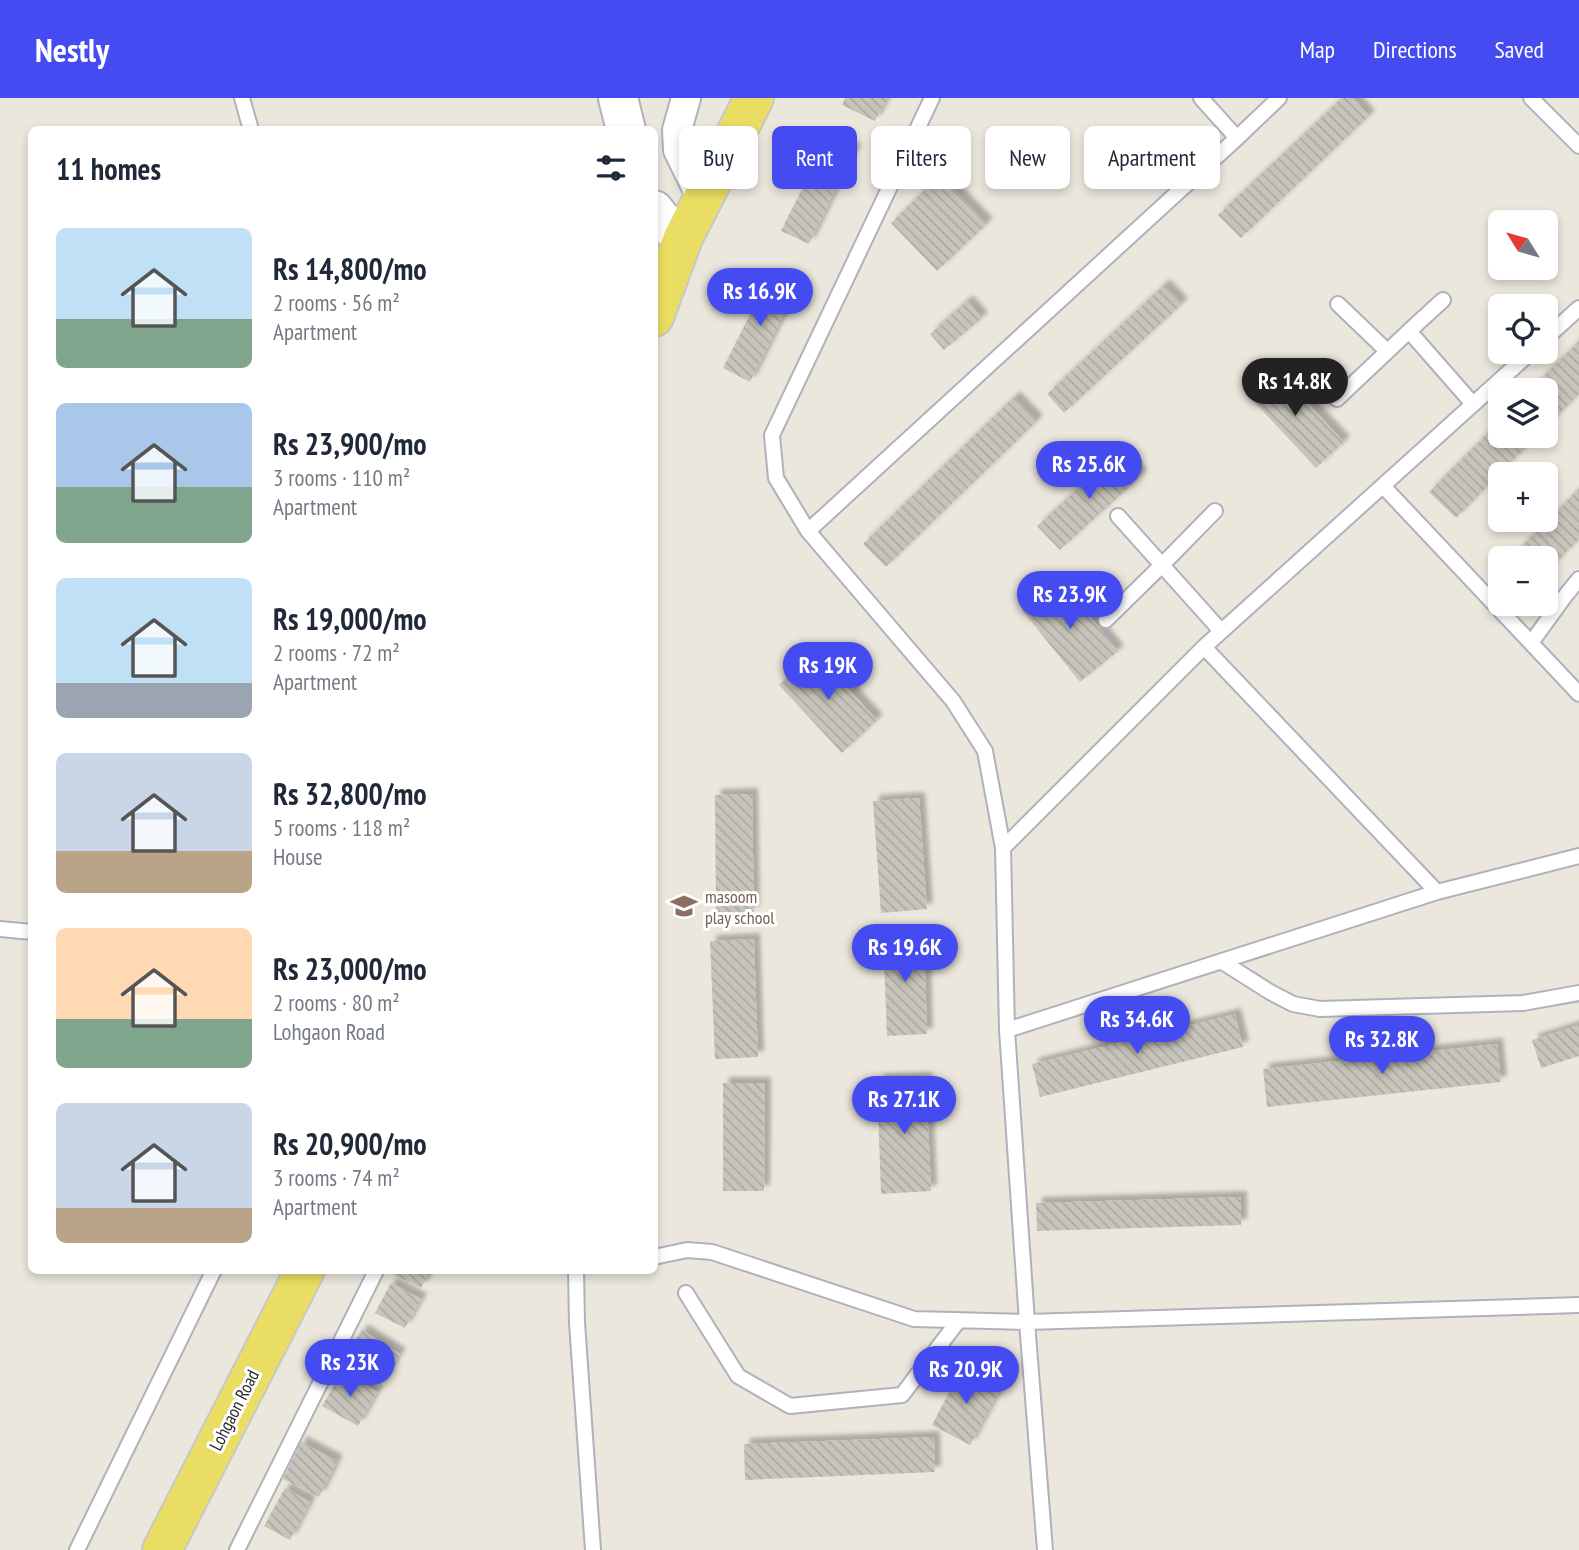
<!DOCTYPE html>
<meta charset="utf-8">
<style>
body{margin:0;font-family:"PT Sans Narrow",sans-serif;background:#f6f6f7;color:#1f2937;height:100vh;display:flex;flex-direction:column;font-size:26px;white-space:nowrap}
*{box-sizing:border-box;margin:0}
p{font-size:23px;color:#747a83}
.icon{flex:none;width:38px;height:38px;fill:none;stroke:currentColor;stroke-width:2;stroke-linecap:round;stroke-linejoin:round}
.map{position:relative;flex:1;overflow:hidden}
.sheet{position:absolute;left:28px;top:28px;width:630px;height:1148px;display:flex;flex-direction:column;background:#fff;border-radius:10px;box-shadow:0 4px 10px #0003}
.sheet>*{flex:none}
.banner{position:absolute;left:679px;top:28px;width:665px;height:63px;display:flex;gap:14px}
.needle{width:46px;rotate:307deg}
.fabs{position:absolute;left:1488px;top:112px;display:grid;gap:14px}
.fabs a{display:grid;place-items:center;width:70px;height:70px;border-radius:10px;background:#fff;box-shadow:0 4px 10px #0003;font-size:35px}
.price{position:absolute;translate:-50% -60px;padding:0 16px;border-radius:24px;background:#444cf1;color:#fff;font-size:23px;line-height:46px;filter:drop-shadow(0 2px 4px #0008)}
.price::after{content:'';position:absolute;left:50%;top:42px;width:21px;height:16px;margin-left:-10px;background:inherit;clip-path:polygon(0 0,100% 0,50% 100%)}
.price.active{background:#222;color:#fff}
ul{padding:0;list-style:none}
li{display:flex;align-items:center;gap:21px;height:175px;padding:0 28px}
li span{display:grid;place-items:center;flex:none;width:196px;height:140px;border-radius:10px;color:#555}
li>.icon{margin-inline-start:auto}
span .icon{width:84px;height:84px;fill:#fffc;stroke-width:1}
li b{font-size:30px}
h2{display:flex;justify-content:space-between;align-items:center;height:84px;padding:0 28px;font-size:30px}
.tag{padding:0 24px;border-radius:10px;background:#fff;box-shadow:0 4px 10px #0003;font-size:24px;line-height:63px}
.tag.active{background:#444cf1;color:#fff}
header{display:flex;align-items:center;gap:42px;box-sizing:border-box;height:98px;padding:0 35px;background:#444cf1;color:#fff}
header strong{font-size:33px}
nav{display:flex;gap:38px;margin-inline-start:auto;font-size:24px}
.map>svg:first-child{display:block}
</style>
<header>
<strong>Nestly</strong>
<nav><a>Map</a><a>Directions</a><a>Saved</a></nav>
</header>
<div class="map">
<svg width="1579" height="1452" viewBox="0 0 1579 1452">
<defs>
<pattern id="building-back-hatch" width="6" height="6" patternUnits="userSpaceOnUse" patternTransform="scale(1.75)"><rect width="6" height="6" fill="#c7c5bb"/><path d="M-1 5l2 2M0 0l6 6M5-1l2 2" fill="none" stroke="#aba9a1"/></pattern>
<filter id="shadow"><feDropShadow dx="6" dy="-6" stdDeviation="2" flood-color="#0004"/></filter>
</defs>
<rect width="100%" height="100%" fill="#ebe7dd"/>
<path fill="url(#building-back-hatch)" filter="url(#shadow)" d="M 845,0 L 887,0 L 875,23 L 842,7 Z
M 1342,0 L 1353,0 L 1369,18 L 1241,140 L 1218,117 Z
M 828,39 L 855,52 L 809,146 L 781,133 Z
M 940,77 L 987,126 L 937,173 L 891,125 Z
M 770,177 L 797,190 L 750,284 L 723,270 Z
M 1164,187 L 1182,206 L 1064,315 L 1047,296 Z
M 967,203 L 982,220 L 944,252 L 930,236 Z
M 1579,243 L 1579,296 L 1545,330 L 1545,292 L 1530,292 Z
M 1274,269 L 1344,344 L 1316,370 L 1246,295 Z
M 1014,299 L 1037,323 L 886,469 L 863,446 Z
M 1500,323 L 1500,338 L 1537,338 L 1456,420 L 1429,394 Z
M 1120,353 L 1141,378 L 1060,452 L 1037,428 Z
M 1579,391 L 1579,441 L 1545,475 L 1545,460 L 1510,460 Z
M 1059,481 L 1118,553 L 1080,584 L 1022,512 Z
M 814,554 L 877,622 L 842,655 L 779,587 Z
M 752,696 L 754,814 L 716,815 L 715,697 Z
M 919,700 L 927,811 L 881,815 L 873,703 Z
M 924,834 L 927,936 L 887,938 L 883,836 Z
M 754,841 L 758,959 L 715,961 L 710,843 Z
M 1235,916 L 1243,949 L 1040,999 L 1032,966 Z
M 1579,927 L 1579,958 L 1541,970 L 1532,942 Z
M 1497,946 L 1501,984 L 1267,1009 L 1263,971 Z
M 926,980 L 931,1093 L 881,1096 L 877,982 Z
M 723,985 L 765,985 L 764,1093 L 723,1093 Z
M 1241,1099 L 1241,1127 L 1037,1133 L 1036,1105 Z
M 391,1172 L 430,1172 L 421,1190 L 390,1175 Z
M 391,1185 L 421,1201 L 405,1230 L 375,1215 Z
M 362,1232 L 400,1256 L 378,1289 L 351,1271 L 356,1263 L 347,1256 Z
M 963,1268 L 1001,1289 L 970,1347 L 932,1327 Z
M 342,1274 L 377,1294 L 358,1328 L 322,1308 Z
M 934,1339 L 935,1374 L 745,1382 L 744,1346 Z
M 301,1344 L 337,1363 L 319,1399 L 283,1381 Z
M 285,1390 L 310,1404 L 290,1442 L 264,1428 Z"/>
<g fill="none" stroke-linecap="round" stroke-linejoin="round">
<defs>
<path id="lane" d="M 242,0 L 251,32
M 932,0 L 772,337 L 776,380 L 808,433 L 953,603 L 985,653 L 1003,750 L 1007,932 L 1027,1224 L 1045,1452
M 1201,0 L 1237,40
M 1531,0 L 1579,48
M 1338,206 L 1387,253
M 1409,233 L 1443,202
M 1545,241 L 1579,210
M 1337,301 L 1409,233 L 1473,306
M 1383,388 L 1531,545
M 1118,418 L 1221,533
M 808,433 L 1237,40 L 1279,0
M 1579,481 L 1565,498 L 1531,545 L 1579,596
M 1106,522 L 1162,467 L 1215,413
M 1204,549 L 1437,794
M 1003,750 L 1204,549 L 1531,254
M 0,831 L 32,834
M 1221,863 L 1270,894 L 1293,906 L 1320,911 L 1523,905 L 1579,895
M 1007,932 L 1437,794 L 1579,758
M 654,1159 L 687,1152 L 712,1154 L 914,1221 L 1027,1224 L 1579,1207
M 576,1172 L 577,1225 L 593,1452
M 686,1195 L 738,1278 L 790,1308 L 902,1297 L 959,1222
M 77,1452 L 214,1172
M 237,1452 L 376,1173"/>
<path id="street" d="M 686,0 L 677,32 L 678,52 L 703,103"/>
<path id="secondary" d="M 618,0 L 626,32
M 654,112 L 661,121 L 683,140"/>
<path id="primary" d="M 654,219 L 683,140 L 754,0
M 162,1452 L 305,1172"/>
</defs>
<use href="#lane" stroke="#b0b1bd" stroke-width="18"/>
<use href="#street" stroke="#b0b1bd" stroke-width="32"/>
<use href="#secondary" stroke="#b0b1bd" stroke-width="42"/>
<use href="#primary" stroke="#c8c8c8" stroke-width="42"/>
<use href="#lane" stroke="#fff" stroke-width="14"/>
<use href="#street" stroke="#fff" stroke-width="28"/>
<use href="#secondary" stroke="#fff" stroke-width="38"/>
<use href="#primary" stroke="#eadd63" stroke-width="38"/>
</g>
<defs>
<symbol id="school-bare" viewBox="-9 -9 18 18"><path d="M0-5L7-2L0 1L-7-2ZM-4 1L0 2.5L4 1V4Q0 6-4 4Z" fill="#8d6e63" stroke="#fff" stroke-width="2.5" paint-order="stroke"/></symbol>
</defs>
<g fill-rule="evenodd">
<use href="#school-bare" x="665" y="789" width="38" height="38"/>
</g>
<g text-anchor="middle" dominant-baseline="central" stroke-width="6" stroke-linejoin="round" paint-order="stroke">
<g font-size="18" fill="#785e54" stroke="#fff" text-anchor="start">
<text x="705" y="798">masoom<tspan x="705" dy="21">play school</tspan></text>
</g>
<g font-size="18" fill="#2a2a2a" stroke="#fff">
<text transform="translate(234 1312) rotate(-63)">Lohgaon Road</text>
</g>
</g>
</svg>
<div class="fabs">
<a><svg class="needle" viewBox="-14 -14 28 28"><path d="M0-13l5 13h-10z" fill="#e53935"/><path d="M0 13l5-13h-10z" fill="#747a83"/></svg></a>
<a><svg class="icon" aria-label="locate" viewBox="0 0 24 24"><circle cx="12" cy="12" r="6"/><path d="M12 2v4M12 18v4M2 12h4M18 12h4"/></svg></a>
<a><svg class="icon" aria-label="layers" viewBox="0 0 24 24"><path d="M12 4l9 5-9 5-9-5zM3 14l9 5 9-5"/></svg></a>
<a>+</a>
<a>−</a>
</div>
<b class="price" style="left:760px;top:230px">Rs 16.9K</b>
<b class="price active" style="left:1295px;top:320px">Rs 14.8K</b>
<b class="price" style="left:1089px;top:403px">Rs 25.6K</b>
<b class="price" style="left:1070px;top:533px">Rs 23.9K</b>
<b class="price" style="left:828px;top:604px">Rs 19K</b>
<b class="price" style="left:905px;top:886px">Rs 19.6K</b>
<b class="price" style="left:1137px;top:958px">Rs 34.6K</b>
<b class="price" style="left:1382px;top:978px">Rs 32.8K</b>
<b class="price" style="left:904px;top:1038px">Rs 27.1K</b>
<b class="price" style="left:350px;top:1301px">Rs 23K</b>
<b class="price" style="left:966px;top:1308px">Rs 20.9K</b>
<div class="banner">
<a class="tag">Buy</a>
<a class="tag active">Rent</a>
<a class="tag">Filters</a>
<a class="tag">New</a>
<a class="tag">Apartment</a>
</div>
<section class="sheet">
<h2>11 homes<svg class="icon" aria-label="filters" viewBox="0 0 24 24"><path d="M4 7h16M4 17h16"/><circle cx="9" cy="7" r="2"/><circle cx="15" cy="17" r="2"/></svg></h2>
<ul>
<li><span style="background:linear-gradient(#bfe0f5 65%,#7fa58c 0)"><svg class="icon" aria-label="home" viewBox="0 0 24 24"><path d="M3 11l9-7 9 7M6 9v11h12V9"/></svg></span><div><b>Rs 14,800/mo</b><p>2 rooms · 56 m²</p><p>Apartment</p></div></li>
<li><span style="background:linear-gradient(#a9c7e8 60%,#7fa58c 0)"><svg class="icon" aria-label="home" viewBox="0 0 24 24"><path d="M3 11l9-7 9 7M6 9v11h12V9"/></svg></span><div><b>Rs 23,900/mo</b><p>3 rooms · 110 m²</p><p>Apartment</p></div></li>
<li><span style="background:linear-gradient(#bfe0f5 75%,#9aa5b1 0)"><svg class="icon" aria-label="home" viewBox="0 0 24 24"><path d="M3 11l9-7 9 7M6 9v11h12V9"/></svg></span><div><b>Rs 19,000/mo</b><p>2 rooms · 72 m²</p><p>Apartment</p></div></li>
<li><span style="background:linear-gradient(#c9d6e8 70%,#b9a48a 0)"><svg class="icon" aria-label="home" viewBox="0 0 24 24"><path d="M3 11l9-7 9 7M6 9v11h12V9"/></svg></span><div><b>Rs 32,800/mo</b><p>5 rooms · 118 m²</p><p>House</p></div></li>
<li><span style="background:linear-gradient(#ffd9b3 65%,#7fa58c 0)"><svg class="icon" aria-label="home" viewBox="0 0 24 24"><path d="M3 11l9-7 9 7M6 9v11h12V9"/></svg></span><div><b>Rs 23,000/mo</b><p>2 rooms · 80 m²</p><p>Lohgaon Road</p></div></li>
<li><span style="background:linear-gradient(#c9d6e8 75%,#b9a48a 0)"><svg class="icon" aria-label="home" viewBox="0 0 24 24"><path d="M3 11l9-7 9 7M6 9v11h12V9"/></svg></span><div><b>Rs 20,900/mo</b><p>3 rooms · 74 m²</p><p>Apartment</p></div></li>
</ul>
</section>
</div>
